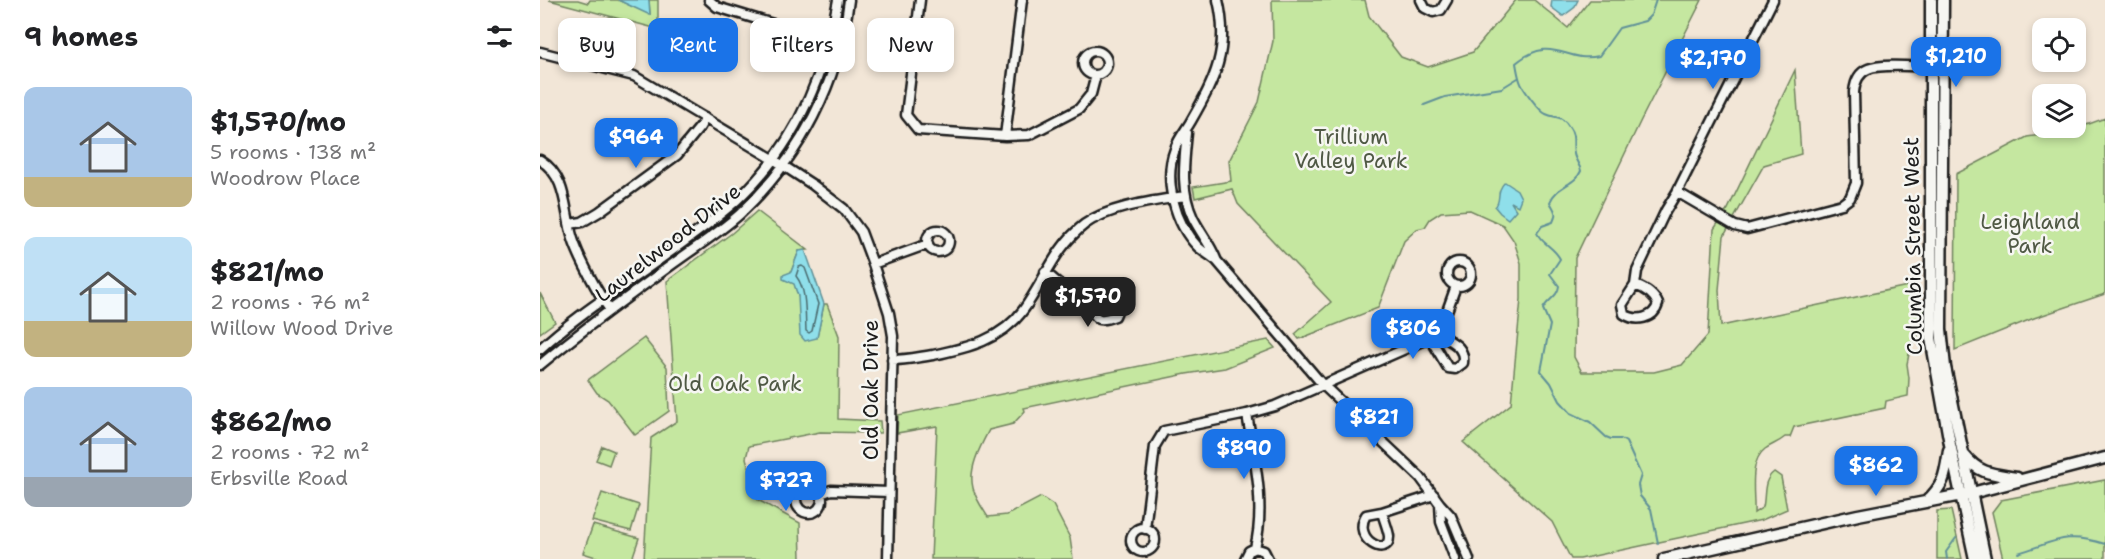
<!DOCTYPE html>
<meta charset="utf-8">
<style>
body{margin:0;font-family:"Shantell Sans",sans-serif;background:#f2f2f2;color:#202124;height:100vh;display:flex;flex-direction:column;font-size:22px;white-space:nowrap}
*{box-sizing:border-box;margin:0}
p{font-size:20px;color:#757577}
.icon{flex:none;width:33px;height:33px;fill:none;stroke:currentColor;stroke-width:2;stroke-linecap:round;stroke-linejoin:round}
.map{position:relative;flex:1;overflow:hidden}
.details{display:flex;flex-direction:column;background:#fff;width:540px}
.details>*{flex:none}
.top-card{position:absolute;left:18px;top:18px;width:570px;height:54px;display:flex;gap:12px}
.controls{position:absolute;left:1492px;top:18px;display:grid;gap:12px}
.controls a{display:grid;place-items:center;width:54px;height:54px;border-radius:12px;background:#fff;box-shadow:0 3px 9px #0003;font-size:30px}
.price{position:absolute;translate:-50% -51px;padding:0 14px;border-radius:12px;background:#1a73e8;color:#fff;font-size:20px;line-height:39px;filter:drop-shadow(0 2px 3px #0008)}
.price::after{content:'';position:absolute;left:50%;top:36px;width:18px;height:14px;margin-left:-9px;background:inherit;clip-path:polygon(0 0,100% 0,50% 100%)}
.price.on{background:#222;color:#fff}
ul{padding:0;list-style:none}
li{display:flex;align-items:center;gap:18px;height:150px;padding:0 24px}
li span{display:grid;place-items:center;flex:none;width:168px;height:120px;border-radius:12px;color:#555}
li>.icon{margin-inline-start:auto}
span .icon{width:72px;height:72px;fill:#fffc;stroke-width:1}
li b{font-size:26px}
h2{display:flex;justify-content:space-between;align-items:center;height:72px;padding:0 24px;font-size:26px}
.pill{padding:0 21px;border-radius:12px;background:#fff;box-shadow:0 3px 9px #0003;font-size:21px;line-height:54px}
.pill.on{background:#1a73e8;color:#fff}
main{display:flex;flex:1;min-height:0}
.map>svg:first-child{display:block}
</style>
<main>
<section class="details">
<h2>9 homes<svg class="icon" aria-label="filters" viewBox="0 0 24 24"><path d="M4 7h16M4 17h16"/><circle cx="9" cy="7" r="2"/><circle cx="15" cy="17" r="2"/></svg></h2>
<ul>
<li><span style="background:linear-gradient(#a9c7e8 75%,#c2b280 0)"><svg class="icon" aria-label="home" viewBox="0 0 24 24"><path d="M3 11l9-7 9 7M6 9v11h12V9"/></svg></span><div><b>$1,570/mo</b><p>5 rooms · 138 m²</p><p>Woodrow Place</p></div></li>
<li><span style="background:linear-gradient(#bfe0f5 70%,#c2b280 0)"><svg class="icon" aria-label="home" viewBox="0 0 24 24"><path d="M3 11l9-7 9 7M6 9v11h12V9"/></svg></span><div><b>$821/mo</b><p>2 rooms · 76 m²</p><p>Willow Wood Drive</p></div></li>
<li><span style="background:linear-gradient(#a9c7e8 75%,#9aa5b1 0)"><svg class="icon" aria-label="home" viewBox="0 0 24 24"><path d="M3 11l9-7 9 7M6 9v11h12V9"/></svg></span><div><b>$862/mo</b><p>2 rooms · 72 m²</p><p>Erbsville Road</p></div></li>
</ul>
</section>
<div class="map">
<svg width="1565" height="559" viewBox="0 0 1565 559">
<rect width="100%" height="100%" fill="#f2e6d7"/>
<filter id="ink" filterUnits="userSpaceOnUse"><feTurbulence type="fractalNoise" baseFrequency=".0167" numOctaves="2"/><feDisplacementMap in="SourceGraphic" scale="12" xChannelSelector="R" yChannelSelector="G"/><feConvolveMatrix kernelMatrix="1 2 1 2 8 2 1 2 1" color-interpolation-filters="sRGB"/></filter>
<g filter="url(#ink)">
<path fill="#c5e7a0" stroke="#70825e" stroke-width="1.5" d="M 9,0 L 38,0 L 48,3 L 50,0 L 78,0 L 110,14 L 109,0 L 118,0 L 118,29 Z
M 732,0 L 825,0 L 829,16 L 861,57 L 888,67 L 933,52 L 976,0 L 994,0 L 1028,28 L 1050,0 L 1162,0 L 1101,120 L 1035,258 L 1034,357 L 1042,372 L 1114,372 L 1142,365 L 1168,335 L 1174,229 L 1188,209 L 1255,70 L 1261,154 L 1224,165 L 1184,236 L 1179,290 L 1181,326 L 1377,284 L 1375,305 L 1385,308 C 1382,324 1383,333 1371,344 L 1367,364 L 1369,378 L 1368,396 L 1346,401 L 1345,408 L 1254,427 L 1250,437 L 1245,437 C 1238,443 1232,444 1225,449 C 1208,462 1215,494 1214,513 L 1223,507 C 1226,494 1222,481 1234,472 L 1241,477 L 1247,509 L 1222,520 L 1040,559 L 1031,559 L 1012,522 L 923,442 L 971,404 L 981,299 L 981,263 L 974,241 L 963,225 L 930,210 L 901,212 L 890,219 L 885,227 L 877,229 L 864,241 L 838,308 L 759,339 L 755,334 L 791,302 L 698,204 L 692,189 L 655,198 L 653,187 L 691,181 L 689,161 L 719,102 L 733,41 Z
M 1565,118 L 1565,294 L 1494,318 L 1415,350 L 1416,174 L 1487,137 L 1530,131 Z
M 217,211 L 268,250 L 259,251 L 251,272 L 258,296 L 277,337 L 284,304 L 287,304 L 299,336 L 298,419 L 340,421 L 341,433 L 280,432 L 209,446 L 206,458 L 218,500 L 260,523 L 261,559 L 104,559 L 111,438 L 137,421 L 127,281 L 192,233 Z
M 0,293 L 15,322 L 0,333 Z
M 104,338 L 127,367 L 129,411 L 95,435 L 68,400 L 57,393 L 48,380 Z
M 728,340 L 735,348 L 685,368 L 646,374 L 484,408 L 485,411 L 473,424 L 449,430 C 440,447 428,469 433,488 C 435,498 443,509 448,517 L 467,515 L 501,497 L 513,505 L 530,538 L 533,559 L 391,559 L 397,426 L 357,433 L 358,415 Z
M 62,446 L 74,451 L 69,465 L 56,460 Z
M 1565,480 L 1565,559 L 1463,559 L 1452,512 L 1461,500 Z
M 62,493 L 99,505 L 91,531 L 52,521 Z
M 1411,510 L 1422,559 L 1397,559 L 1397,511 Z
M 53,525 L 99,538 L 92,559 L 62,559 L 43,553 Z"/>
<path fill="#8fdfea" stroke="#619198" stroke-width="1.5" d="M 78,0 L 109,0 L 110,15 Z
M 1012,0 L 1038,0 L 1034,8 L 1023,16 L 1011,7 Z
M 965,182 L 977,190 L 981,198 L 978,206 L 971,202 L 976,210 L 968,219 L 960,213 L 955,207 C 962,200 955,192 965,182 Z
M 265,250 L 284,304 L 277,338 L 265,341 L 260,335 L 258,296 L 254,284 L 243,279 L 243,275 L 251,272 L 259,251 Z"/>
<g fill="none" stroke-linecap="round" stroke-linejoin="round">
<path stroke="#4a6a6e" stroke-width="1.5" d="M 262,266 L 265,268 L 278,304 L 272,331 L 269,333 L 266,331 C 265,313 267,290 256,276 L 259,267 Z"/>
<path stroke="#619198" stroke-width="2" d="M 1116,0 L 1111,15 L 1105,21 L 1079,28 L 1059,56 C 1025,64 1013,33 976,63 C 977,69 978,75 980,81 C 982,88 1000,112 1006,114 C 1016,119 1021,114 1029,127 C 1036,136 1032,144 1034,154 C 1035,160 1040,165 1041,171 C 1035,185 1016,186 1010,202 C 1014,210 1018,212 1013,222 L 1002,226 L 997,233 C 1001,243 1015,248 1020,259 L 1010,274 L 1019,286 C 1018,297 1007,300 1003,309 L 1010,325 L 1001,371 L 1011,383 L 1020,401 L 1031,413 L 1050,422 L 1066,437 L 1071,439 L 1081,439 L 1086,442 L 1101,475 L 1098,485 L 1100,496 L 1111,509 L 1118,543
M 884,105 L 905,97 L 962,88 L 978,78
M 1478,553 C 1515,542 1525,531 1565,544
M 1407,559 L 1406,552 L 1416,538"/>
<defs>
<path id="minor" d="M 169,0 L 177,7 L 233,24 L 297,31
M 380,0 L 366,115 L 378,130 L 465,136 L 489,135 L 539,109 L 551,94 L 556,75
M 678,0 C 690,50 675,79 651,121 C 646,130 638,139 635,149 C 623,180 635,224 658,247 C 664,252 671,256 677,261 L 782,384 L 880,477 L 900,504 L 911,516 L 929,559
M 881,0 L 885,8 L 893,12 L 901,10 L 907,0
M543 63a12 12 0 1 1 24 0a12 12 0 1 1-24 0Z
M 0,52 L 94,76 L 233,159 L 273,185 L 304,209 L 321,232 L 333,264 L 349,313 L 353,336 L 348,559
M 647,133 C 644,163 640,190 653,218 C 660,232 670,244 676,259
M 465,136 L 482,0
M 0,160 C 28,177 24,212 33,239 C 39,258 59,295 70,310
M 1137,192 L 1195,226 L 1207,229 L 1302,204 L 1310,198 L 1316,183 L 1314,92 C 1315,82 1318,73 1328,69 C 1342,63 1379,67 1396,67
M 30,224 L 42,222 L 59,212 L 137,155 L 160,127 L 165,118
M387 241a11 11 0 1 1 22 0a11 11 0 1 1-22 0Z
M907 274a12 12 0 1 1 24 0a12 12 0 1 1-24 0Z
M 333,264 L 388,244
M 505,272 L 537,299 L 550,305
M 1095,285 C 1106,289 1114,294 1118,304 C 1114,319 1096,322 1084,314 L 1082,305 L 1095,285 L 1097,271 L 1126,210 L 1137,192 L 1233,0
M 568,296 C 579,300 580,306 575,316 C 560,322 555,321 550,305 L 557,300 Z
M 890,338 L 908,368 L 915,369 L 923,363 C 925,345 910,342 897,333
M 0,349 C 31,320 68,296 102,272 C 134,249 168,226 197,200 C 254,147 285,76 298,0
M 352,360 C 366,360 379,357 393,355 C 427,348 462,340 484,309 C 505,280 515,247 545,224 C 570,206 615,201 645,196
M 0,365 C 43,329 89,296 134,263 C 156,247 180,232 200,214 C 260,158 299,82 309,0
M 707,414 C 714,458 726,504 715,548
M256 500a13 13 0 1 1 26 0a13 13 0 1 1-26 0Z
M 281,494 L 291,490 L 349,492
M 900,504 L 901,522 L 915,559
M 842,512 C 844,520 848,529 849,536 C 850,559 811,540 826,515 L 842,512 L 894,495
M591 540a12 12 0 1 1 24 0a12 12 0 1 1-24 0Z
M 605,529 L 615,446 L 624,431 L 707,414 L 735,406 L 890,338 L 902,325 L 916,286
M 705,559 L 709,551 L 715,548 L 724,551 L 728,559"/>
<path id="major" d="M 1391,0 L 1391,338 L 1410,444 L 1435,559
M 1403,0 L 1401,329 L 1405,367 L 1445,559
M 1425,456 C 1440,475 1455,474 1477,478
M 1386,502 C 1405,484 1405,475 1409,450
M 1124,559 L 1318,515 L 1432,493 L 1565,458"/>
</defs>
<use href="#minor" stroke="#1c1c1c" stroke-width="13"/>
<use href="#major" stroke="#1c1c1c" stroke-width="15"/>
<use href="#minor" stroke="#f6f6f2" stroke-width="8"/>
<use href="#major" stroke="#f6f6f2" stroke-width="10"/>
</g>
</g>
<g text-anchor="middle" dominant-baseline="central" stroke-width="5" stroke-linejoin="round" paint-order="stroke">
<g font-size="21" fill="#4f5944" stroke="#f6f6f2">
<text x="811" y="137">Trillium<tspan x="811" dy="24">Valley Park</tspan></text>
<text x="1490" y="222">Leighland<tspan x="1490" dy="24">Park</tspan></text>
<text x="195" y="384">Old Oak Park</text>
</g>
<g font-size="21" fill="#1c1c1c" stroke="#f6f6f2">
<text transform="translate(128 243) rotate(-38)">Laurelwood Drive</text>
<text transform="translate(1373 246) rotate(-91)">Columbia Street West</text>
<text transform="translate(331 390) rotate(-90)">Old Oak Drive</text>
</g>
</g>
</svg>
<div class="controls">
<a><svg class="icon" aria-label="locate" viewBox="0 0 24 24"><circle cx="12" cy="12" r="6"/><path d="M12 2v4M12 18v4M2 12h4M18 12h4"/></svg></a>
<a><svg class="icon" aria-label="layers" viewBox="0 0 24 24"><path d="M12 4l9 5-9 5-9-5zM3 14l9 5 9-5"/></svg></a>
</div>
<b class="price" style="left:1416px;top:88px">$1,210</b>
<b class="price" style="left:1173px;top:90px">$2,170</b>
<b class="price" style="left:96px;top:169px">$964</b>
<b class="price on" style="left:548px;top:328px">$1,570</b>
<b class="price" style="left:873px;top:360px">$806</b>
<b class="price" style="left:834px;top:449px">$821</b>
<b class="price" style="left:704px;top:480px">$890</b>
<b class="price" style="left:1336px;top:497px">$862</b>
<b class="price" style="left:246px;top:512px">$727</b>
<div class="top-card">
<a class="pill">Buy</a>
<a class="pill on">Rent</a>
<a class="pill">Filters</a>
<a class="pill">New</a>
</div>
</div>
</main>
